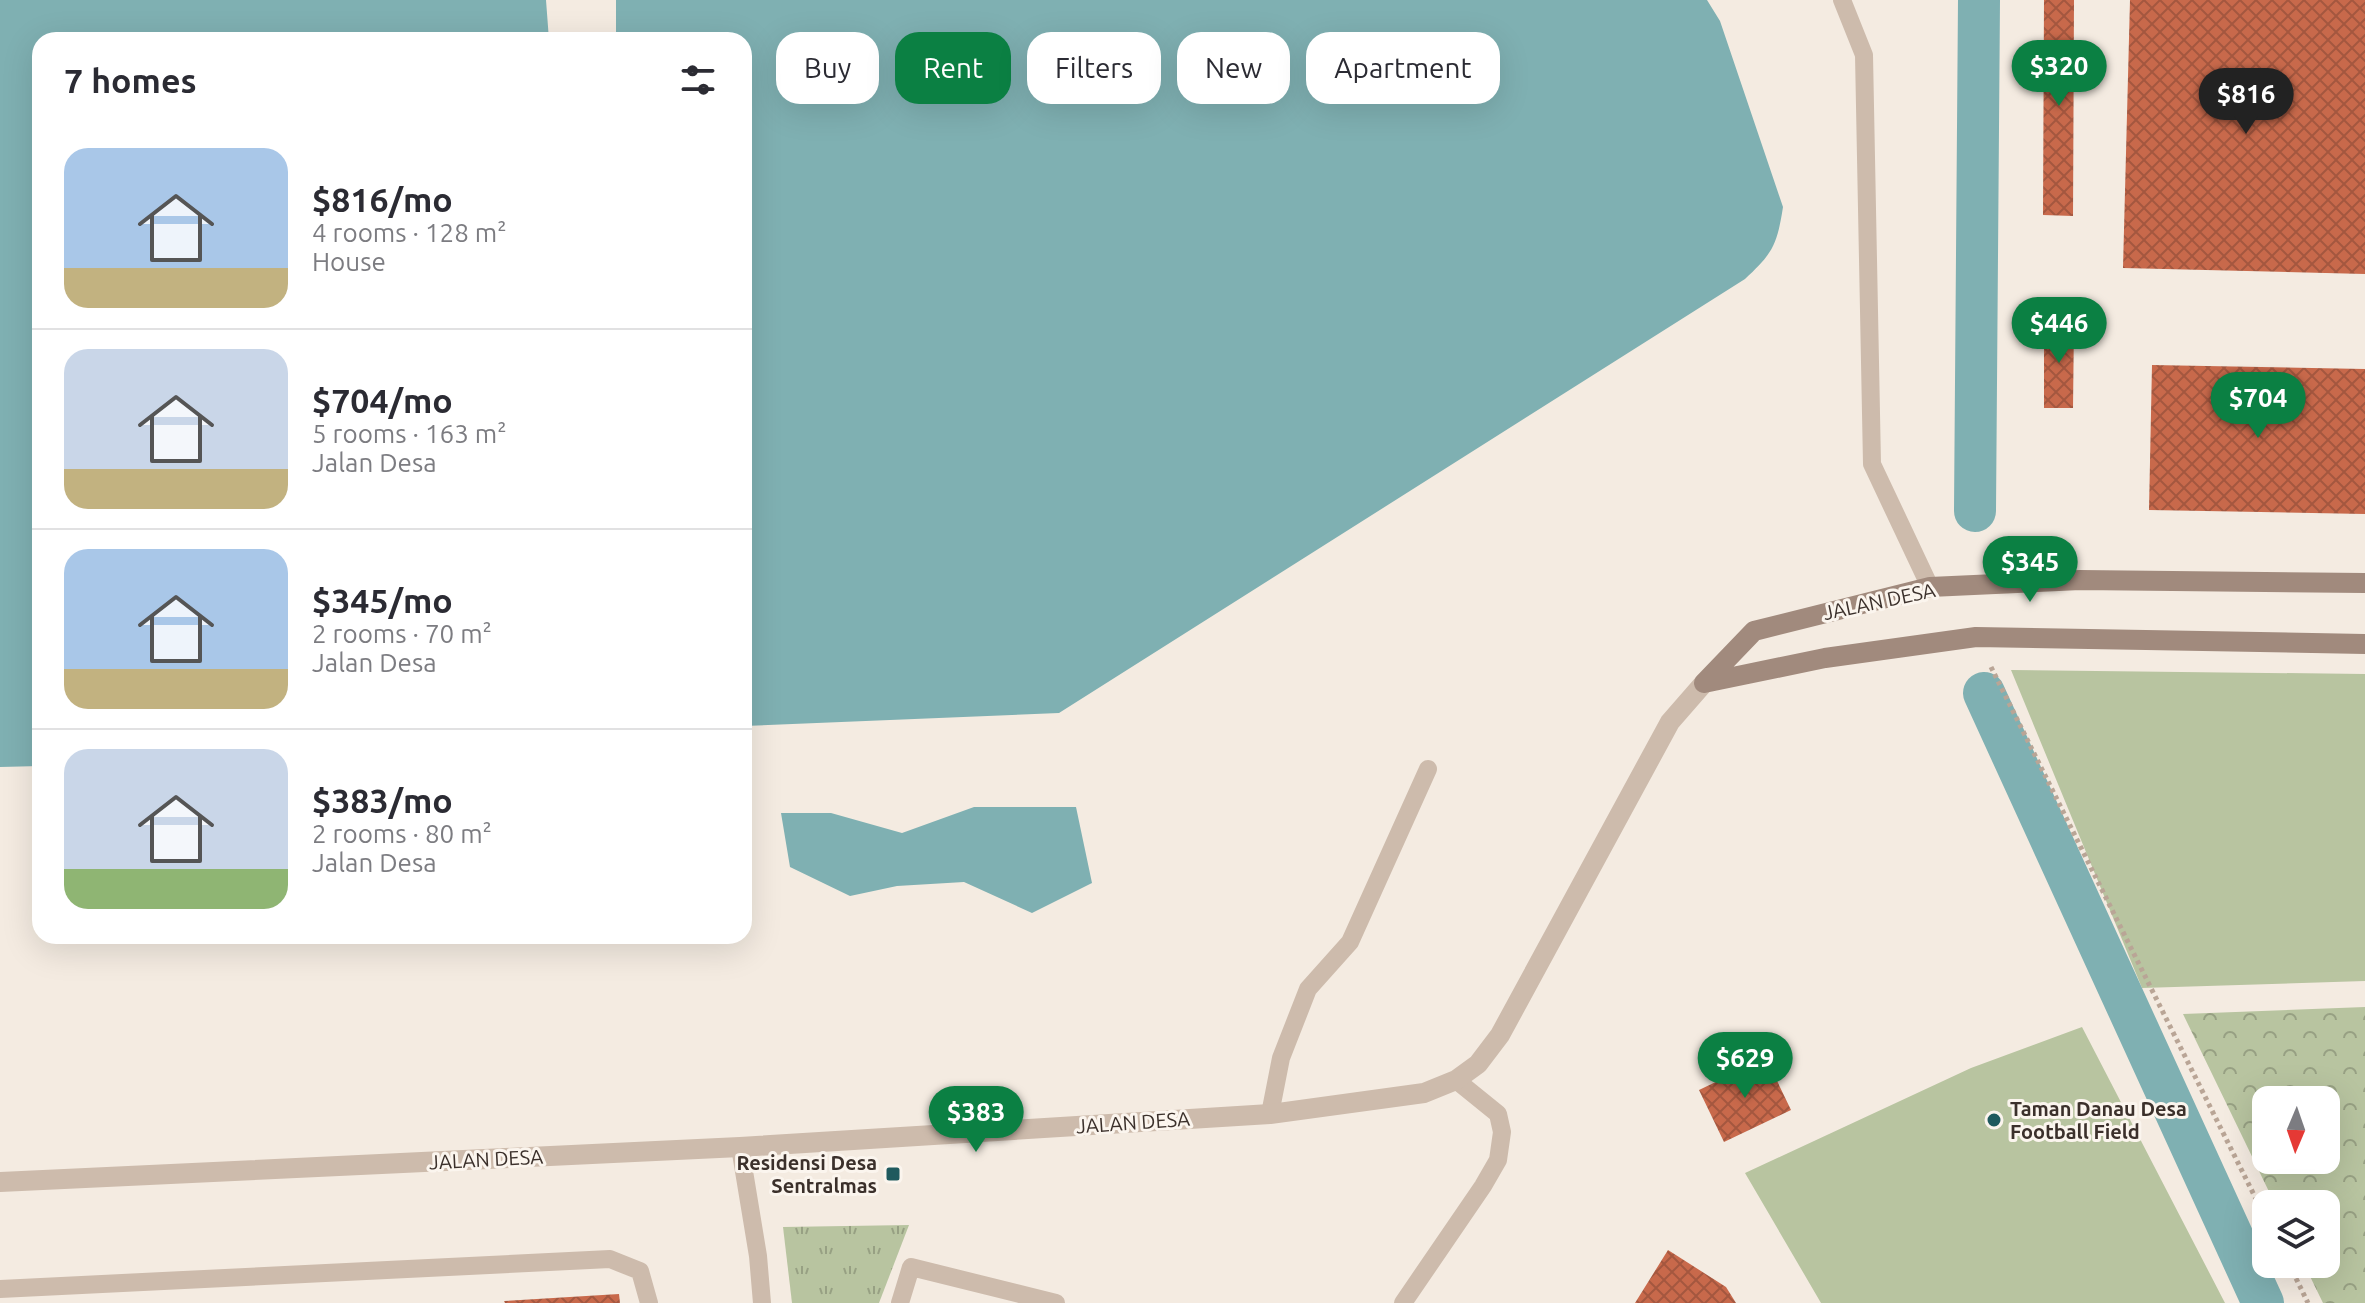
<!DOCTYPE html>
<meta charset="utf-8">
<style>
body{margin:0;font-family:Ubuntu,sans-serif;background:#f7f7f7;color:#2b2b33;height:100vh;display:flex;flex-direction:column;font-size:30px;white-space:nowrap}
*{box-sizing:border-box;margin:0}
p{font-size:26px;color:#7c7c81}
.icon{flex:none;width:44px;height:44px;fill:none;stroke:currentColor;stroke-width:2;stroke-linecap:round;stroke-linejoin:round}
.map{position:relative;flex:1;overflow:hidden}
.panel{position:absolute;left:32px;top:32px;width:720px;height:912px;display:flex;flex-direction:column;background:#fff;border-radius:24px;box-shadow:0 8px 32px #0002}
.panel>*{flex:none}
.banner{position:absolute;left:776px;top:32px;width:760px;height:72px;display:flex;gap:16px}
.needle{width:52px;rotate:182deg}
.controls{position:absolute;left:2252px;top:1086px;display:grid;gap:16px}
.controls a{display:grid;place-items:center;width:88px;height:88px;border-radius:16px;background:#fff;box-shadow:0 8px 32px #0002;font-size:40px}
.price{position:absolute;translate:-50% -68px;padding:0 18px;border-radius:28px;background:#0b8043;color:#fff;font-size:26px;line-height:52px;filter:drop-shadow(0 2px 4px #0008)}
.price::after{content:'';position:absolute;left:50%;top:48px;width:24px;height:18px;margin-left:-12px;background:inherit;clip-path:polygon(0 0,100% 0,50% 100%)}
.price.on{background:#222;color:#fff}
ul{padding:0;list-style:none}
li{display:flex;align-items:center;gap:24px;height:200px;padding:0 32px}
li+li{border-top:2px solid #e1e1e2}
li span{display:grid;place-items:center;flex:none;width:224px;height:160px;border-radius:24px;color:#555}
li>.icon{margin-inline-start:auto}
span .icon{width:96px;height:96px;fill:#fffc;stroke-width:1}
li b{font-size:34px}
h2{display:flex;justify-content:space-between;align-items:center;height:96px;padding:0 32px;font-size:34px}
.tag{padding:0 28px;border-radius:24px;background:#fff;box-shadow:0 8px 32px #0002;font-size:28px;line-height:72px}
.tag.on{background:#0b8043;color:#fff}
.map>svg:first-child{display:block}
</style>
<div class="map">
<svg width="2365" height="1303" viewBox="0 0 2365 1303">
<defs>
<pattern id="forest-crowns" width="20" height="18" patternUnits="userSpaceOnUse" patternTransform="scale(2)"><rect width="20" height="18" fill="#b8c4a0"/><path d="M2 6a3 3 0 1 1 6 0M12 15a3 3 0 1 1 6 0" fill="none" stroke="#97a083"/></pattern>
<pattern id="park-tufts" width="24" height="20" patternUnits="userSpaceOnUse" patternTransform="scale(2)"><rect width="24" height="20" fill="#b8c4a0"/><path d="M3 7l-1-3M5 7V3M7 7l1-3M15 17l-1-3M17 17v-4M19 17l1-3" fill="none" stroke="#97a083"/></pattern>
<pattern id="building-cross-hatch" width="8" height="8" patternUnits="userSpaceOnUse" patternTransform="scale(2)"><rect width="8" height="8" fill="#c8694b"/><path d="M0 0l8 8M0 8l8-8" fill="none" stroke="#a4573f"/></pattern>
</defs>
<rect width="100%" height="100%" fill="#f4ebe1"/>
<path fill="#b8c4a0" d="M 2011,670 L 2365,674 L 2365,981 L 2142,988 Z
M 2082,1027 L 2225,1303 L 1821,1303 L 1745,1173 L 1971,1068 Z"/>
<path fill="url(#forest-crowns)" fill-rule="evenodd" d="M 2365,1007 L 2365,1303 L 2323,1303 L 2304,1264 L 2326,1264 L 2326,1204 L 2275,1204 L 2183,1014 ZM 2266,1100 L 2326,1100 L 2326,1160 L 2266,1160 Z"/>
<path fill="url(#park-tufts)" d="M 909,1225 L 879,1303 L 792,1303 L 783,1227 Z"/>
<path fill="#7fb0b2" d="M 0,0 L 546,0 L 549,40 L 40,40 L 40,766 L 0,767 Z
M 616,0 L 1707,0 L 1720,21 L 1783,207 C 1777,245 1773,253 1745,279 L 1059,713 L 744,726 L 744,40 L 616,40 Z
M 974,807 L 1076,807 L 1092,883 L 1032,913 L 964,882 L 897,886 L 850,896 L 790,867 L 781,813 L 831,813 L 902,833 Z"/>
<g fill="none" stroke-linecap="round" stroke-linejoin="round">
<path stroke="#7fb0b2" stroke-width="42" d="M 1975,511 L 1979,0
M 1984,693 L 2263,1303"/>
</g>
<path fill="url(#building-cross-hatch)" d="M 2044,0 L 2074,0 L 2073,216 L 2043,215 Z
M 2130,0 L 2365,0 L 2365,274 L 2123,268 Z
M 2074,321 L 2073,408 L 2044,408 L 2044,322 Z
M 2152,365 L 2365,369 L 2365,514 L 2149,510 Z
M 1766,1058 L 1791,1110 L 1724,1142 L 1699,1090 Z
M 1668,1250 L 1726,1287 L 1736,1303 L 1635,1303 Z
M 619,1294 L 620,1303 L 505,1303 L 504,1301 Z"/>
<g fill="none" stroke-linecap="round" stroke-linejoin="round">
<path stroke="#b9a596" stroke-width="5" stroke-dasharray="4 4" stroke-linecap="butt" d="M 1991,667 L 2266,1219
M 2289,1264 L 2308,1303"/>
<path stroke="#cdbbac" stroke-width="18" d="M 1842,0 L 1864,55 L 1872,464 L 1930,587
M 1270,1114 L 1281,1058 L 1308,989 L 1350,942 L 1428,769
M 740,1147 L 758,1256 L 762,1303
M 0,1289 L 610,1259 L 640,1271 L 649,1303
M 900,1303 L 911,1267 L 1056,1303
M 1403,1303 L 1483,1186 L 1498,1160 L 1502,1132 L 1498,1114 L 1456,1080"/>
<path stroke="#cdbbac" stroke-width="20" d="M 0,1182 L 740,1147 L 1270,1114 L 1424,1093 L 1456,1080 L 1478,1064 L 1500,1035 L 1670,722 L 1704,683"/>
<path stroke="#a18a7d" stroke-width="20" d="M 1704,683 L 1754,631 L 1930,587 L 2080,580 L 2365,583
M 1704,683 L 1825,658 L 1976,637 L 2365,644"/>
</g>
<g fill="#1f5a5e" stroke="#fbf5ee" stroke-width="3">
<circle cx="1994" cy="1120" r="8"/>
<rect x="885" y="1166" width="16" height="16" rx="4"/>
</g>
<g text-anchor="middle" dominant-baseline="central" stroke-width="6" stroke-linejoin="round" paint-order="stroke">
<g font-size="20" fill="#3b302b" stroke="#fbf5ee">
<text transform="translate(1879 601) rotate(-12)">JALAN DESA</text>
<text transform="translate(1133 1122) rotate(-4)">JALAN DESA</text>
<text transform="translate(486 1159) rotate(-3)">JALAN DESA</text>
</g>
<g font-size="20" font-weight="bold" fill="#3b302b" stroke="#fbf5ee" text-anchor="start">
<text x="2010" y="1108">Taman Danau Desa<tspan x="2010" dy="23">Football Field</tspan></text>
<text x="877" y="1162" text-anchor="end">Residensi Desa<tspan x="877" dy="23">Sentralmas</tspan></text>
</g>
</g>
</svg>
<div class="controls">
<a><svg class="needle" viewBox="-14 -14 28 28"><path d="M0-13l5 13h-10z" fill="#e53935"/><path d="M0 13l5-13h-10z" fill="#7c7c81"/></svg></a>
<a><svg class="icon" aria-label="layers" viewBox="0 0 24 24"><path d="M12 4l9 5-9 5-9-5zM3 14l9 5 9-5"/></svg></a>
</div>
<b class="price" style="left:2059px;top:108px">$320</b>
<b class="price on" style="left:2246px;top:136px">$816</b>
<b class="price" style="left:2059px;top:365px">$446</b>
<b class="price" style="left:2258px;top:440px">$704</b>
<b class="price" style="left:2030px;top:604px">$345</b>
<b class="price" style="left:1745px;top:1100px">$629</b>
<b class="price" style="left:976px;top:1154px">$383</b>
<div class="banner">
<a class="tag">Buy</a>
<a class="tag on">Rent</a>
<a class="tag">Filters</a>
<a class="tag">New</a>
<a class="tag">Apartment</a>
</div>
<section class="panel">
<h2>7 homes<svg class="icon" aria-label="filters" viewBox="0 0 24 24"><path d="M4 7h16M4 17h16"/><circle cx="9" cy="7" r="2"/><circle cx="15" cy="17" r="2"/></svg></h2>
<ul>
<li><span style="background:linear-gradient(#a9c7e8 75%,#c2b280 0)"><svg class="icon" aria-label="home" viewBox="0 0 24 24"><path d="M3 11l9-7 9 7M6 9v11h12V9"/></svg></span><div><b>$816/mo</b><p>4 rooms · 128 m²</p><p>House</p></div></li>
<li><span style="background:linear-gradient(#c9d6e8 75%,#c2b280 0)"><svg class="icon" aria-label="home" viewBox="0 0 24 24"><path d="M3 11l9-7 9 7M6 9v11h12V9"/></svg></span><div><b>$704/mo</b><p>5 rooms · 163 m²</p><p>Jalan Desa</p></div></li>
<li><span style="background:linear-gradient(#a9c7e8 75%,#c2b280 0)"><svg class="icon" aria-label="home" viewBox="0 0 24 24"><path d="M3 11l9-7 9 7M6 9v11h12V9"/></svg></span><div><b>$345/mo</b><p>2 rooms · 70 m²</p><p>Jalan Desa</p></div></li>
<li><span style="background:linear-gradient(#c9d6e8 75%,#8fb573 0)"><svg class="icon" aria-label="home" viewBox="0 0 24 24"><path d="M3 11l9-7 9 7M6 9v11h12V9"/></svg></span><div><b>$383/mo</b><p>2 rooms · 80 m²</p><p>Jalan Desa</p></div></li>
</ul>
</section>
</div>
